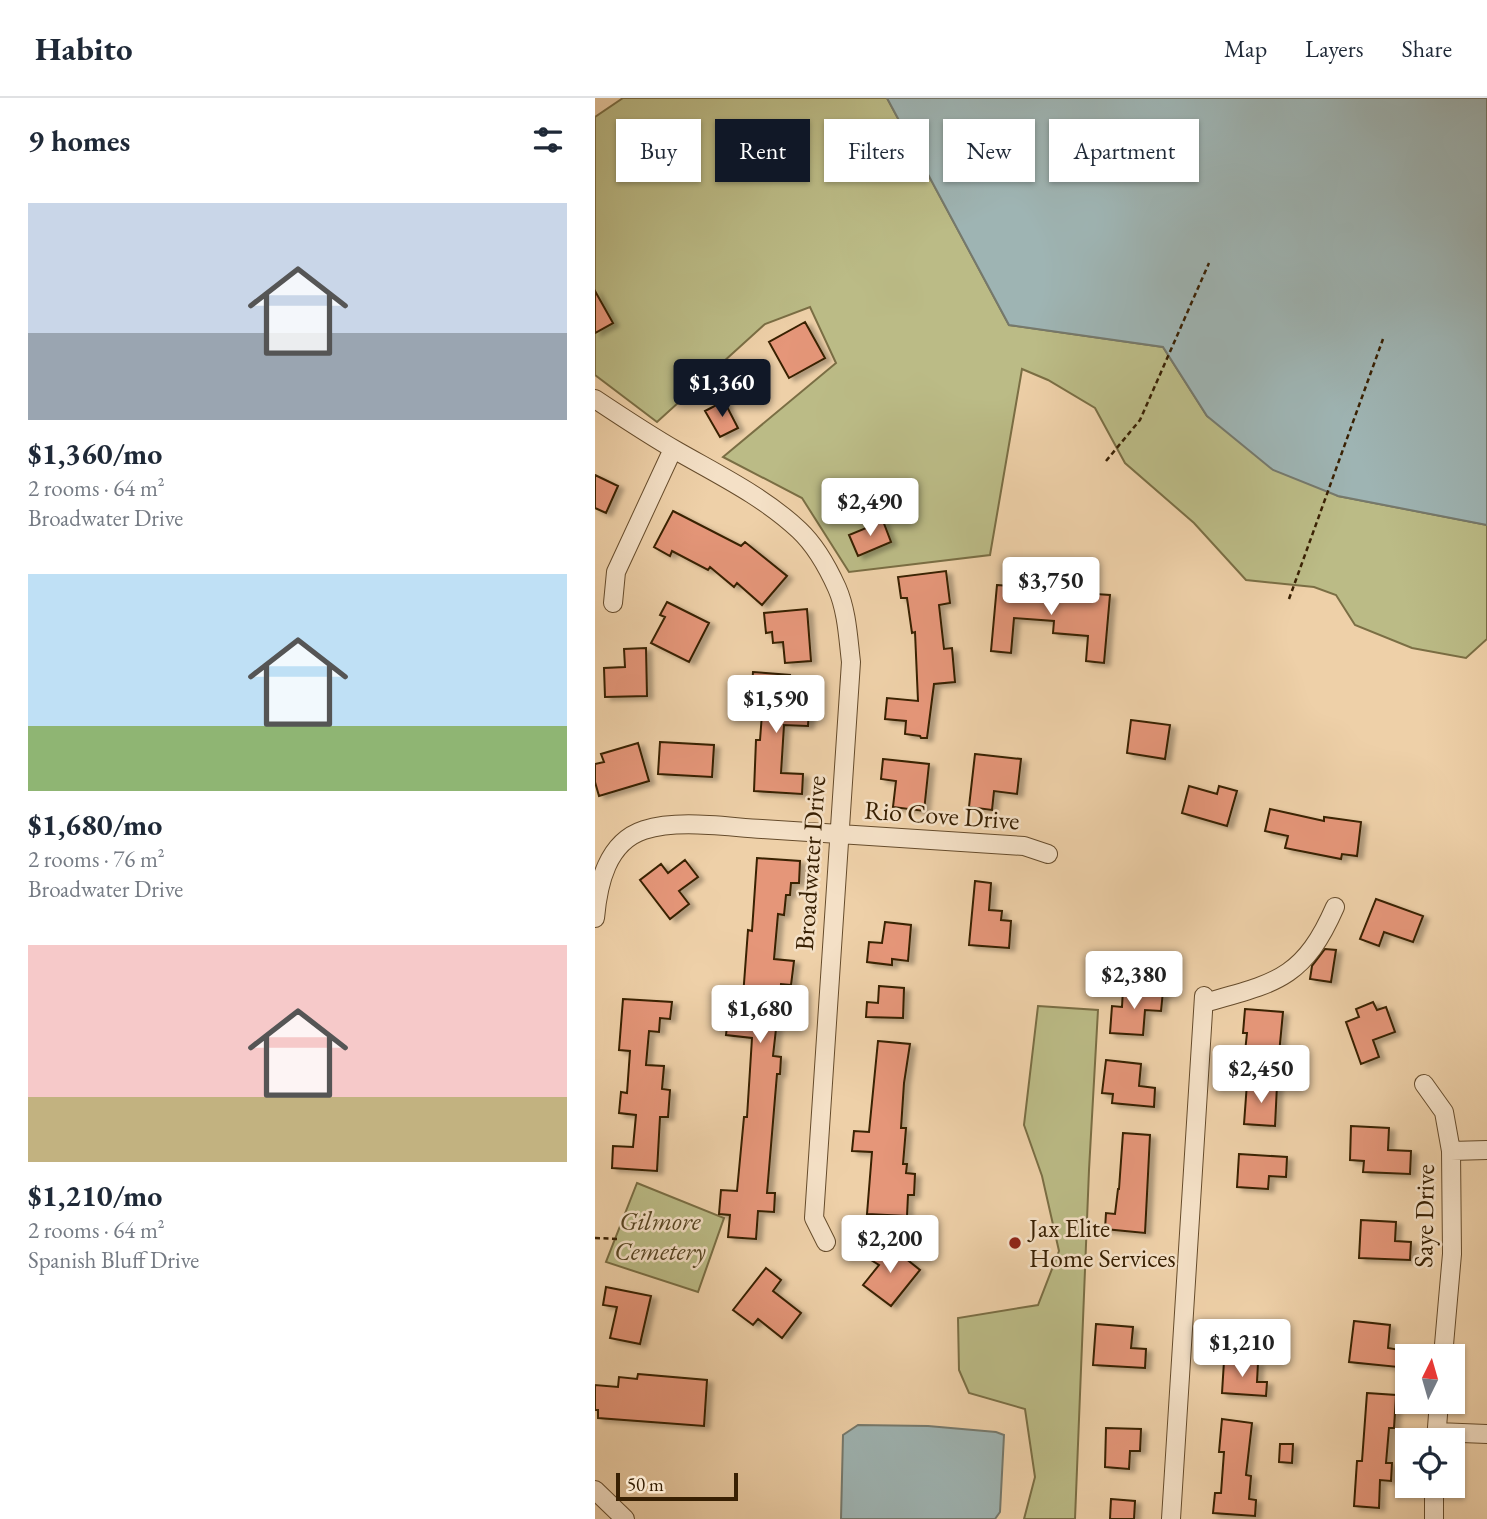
<!DOCTYPE html>
<meta charset="utf-8">
<style>
body{margin:0;font-family:"EB Garamond",serif;background:#f2f2f3;color:#1f2937;height:100vh;display:flex;flex-direction:column;font-size:26px;white-space:nowrap}
*{box-sizing:border-box;margin:0}
p{font-size:23px;color:#747a83}
.icon{flex:none;width:38px;height:38px;fill:none;stroke:currentColor;stroke-width:2;stroke-linecap:round;stroke-linejoin:round}
.map{position:relative;flex:1;overflow:hidden}
.side{display:flex;flex-direction:column;background:#fff;width:595px}
.side>*{flex:none}
.top-card{position:absolute;left:21px;top:21px;width:665px;height:63px;display:flex;gap:14px}
.needle{width:46px;rotate:5deg}
.buttons{position:absolute;left:800px;top:1246px;display:grid;gap:14px}
.buttons a{display:grid;place-items:center;width:70px;height:70px;border-radius:0px;background:#fff;box-shadow:0 2px 5px #0004;font-size:35px}
.scale{position:absolute;left:21px;bottom:18px;width:122px;box-sizing:border-box;padding-left:7px;border:4px solid #382003;border-top:0;font-size:19px;line-height:24px;white-space:nowrap;color:#382003;-webkit-text-stroke:5px #f4e0c6;paint-order:stroke}
.price{position:absolute;translate:-50% -60px;padding:0 16px;border-radius:7px;background:#fff;color:#222;font-size:23px;line-height:46px;filter:drop-shadow(0 2px 4px #0008)}
.price::after{content:'';position:absolute;left:50%;top:42px;width:21px;height:16px;margin-left:-10px;background:inherit;clip-path:polygon(0 0,100% 0,50% 100%)}
.price.selected{background:#111827;color:#fff}
ul{padding:0;list-style:none}
li{display:grid;align-content:center;gap:14px;height:371px;padding:0 28px}
li span{display:grid;place-items:center;height:217px;border-radius:0px;color:#555}
li>.icon{margin-inline-start:auto}
span .icon{width:126px;height:126px;fill:#fffc;stroke-width:1}
li b{font-size:30px}
h2{display:flex;justify-content:space-between;align-items:center;height:84px;padding:0 28px;font-size:30px}
.tag{padding:0 24px;border-radius:0px;background:#fff;box-shadow:0 2px 5px #0004;font-size:24px;line-height:63px}
.tag.selected{background:#111827;color:#fff}
header{display:flex;align-items:center;gap:42px;box-sizing:border-box;height:98px;padding:0 35px;background:#fff;border-bottom:2px solid #e0e1e3}
header strong{font-size:33px}
nav{display:flex;gap:38px;margin-inline-start:auto;font-size:24px}
main{display:flex;flex:1;min-height:0}
.map>svg:first-child{display:block}
</style>
<header>
<strong>Habito</strong>
<nav><a>Map</a><a>Layers</a><a>Share</a></nav>
</header>
<main>
<section class="side">
<h2>9 homes<svg class="icon" aria-label="filters" viewBox="0 0 24 24"><path d="M4 7h16M4 17h16"/><circle cx="9" cy="7" r="2"/><circle cx="15" cy="17" r="2"/></svg></h2>
<ul>
<li><span style="background:linear-gradient(#c9d6e8 60%,#9aa5b1 0)"><svg class="icon" aria-label="home" viewBox="0 0 24 24"><path d="M3 11l9-7 9 7M6 9v11h12V9"/></svg></span><div><b>$1,360/mo</b><p>2 rooms · 64 m²</p><p>Broadwater Drive</p></div></li>
<li><span style="background:linear-gradient(#bfe0f5 70%,#8fb573 0)"><svg class="icon" aria-label="home" viewBox="0 0 24 24"><path d="M3 11l9-7 9 7M6 9v11h12V9"/></svg></span><div><b>$1,680/mo</b><p>2 rooms · 76 m²</p><p>Broadwater Drive</p></div></li>
<li><span style="background:linear-gradient(#f6c9c9 70%,#c2b280 0)"><svg class="icon" aria-label="home" viewBox="0 0 24 24"><path d="M3 11l9-7 9 7M6 9v11h12V9"/></svg></span><div><b>$1,210/mo</b><p>2 rooms · 64 m²</p><p>Spanish Bluff Drive</p></div></li>
</ul>
</section>
<div class="map">
<svg width="892" height="1421" viewBox="0 0 892 1421">
<defs>
<filter id="shadow"><feDropShadow dx="5.5" dy="3" stdDeviation="2" flood-color="#0004"/></filter>
</defs>
<rect width="100%" height="100%" fill="#eed0a8"/>
<filter id="stains"><feTurbulence type="fractalNoise" baseFrequency=".00286" numOctaves="4"/><feColorMatrix values="0 0 0 0 .2 0 0 0 0 .09 0 0 0 0 .02 0 0 0 .5 -.17"/></filter>
<radialGradient id="worn" r=".72"><stop offset=".6" stop-color="#630" stop-opacity="0"/><stop offset="1" stop-color="#630" stop-opacity=".3"/></radialGradient>
<path fill="#bbbb86" stroke="#7a6e44" stroke-width="2" d="M 28,0 L 292,0 L 414,227 L 568,249 L 612,318 L 743,398 L 892,427 L 892,541 L 871,560 L 817,550 L 760,527 L 741,497 L 719,489 L 651,482 L 599,425 L 530,365 L 500,310 L 453,282 L 427,271 L 395,457 L 254,474 L 207,400 L 128,359 L 241,265 L 215,209 L 170,226 L 62,324 L 0,277 L 0,19 Z
M 443,908 L 503,912 L 494,1072 L 480,1421 L 429,1421 L 440,1379 L 430,1311 L 374,1295 L 364,1272 L 363,1220 L 443,1207 L 464,1153 L 447,1078 L 429,1027 Z
M 42,1085 L 129,1120 L 103,1194 L 11,1164 Z"/>
<path fill="#9eb4b3" stroke="#75796d" stroke-width="2" d="M 292,0 L 892,0 L 892,427 L 743,398 L 678,372 L 612,318 L 568,249 L 414,227 Z
M 263,1327 L 333,1328 L 401,1334 L 409,1337 L 405,1414 L 400,1421 L 246,1421 L 248,1337 Z"/>
<path fill="#e59679" stroke="#382003" stroke-width="2" filter="url(#shadow)" d="M 0,193 L 18,225 L 0,235 Z
M 210,224 L 230,260 L 194,280 L 174,244 Z
M 129,303 L 143,330 L 125,339 L 110,313 Z
M 0,377 L 23,388 L 11,415 L 0,410 Z
M 78,413 L 146,448 L 150,444 L 192,478 L 167,507 L 142,485 L 139,489 L 115,469 L 113,472 L 77,453 L 75,458 L 59,449 Z
M 288,423 L 296,444 L 263,458 L 254,437 Z
M 351,473 L 355,505 L 344,507 L 349,551 L 357,550 L 360,584 L 339,586 L 332,640 L 326,640 L 325,638 L 310,636 L 311,623 L 290,621 L 292,600 L 323,603 L 320,534 L 317,535 L 312,500 L 306,500 L 303,479 Z
M 402,487 L 443,490 L 443,497 L 501,502 L 501,496 L 515,497 L 509,565 L 491,563 L 493,538 L 458,535 L 459,523 L 419,520 L 416,555 L 396,553 Z
M 72,504 L 114,525 L 94,564 L 56,545 L 70,519 L 65,517 Z
M 212,511 L 216,563 L 190,565 L 188,544 L 178,545 L 177,534 L 171,535 L 169,515 Z
M 51,550 L 52,598 L 10,599 L 9,570 L 30,569 L 29,551 Z
M 158,574 L 195,577 L 193,607 L 214,608 L 213,628 L 189,627 L 186,675 L 208,676 L 207,696 L 159,693 L 161,642 L 165,642 L 169,590 L 157,589 Z
M 536,622 L 575,627 L 570,661 L 532,655 Z
M 65,644 L 119,647 L 117,679 L 63,676 Z
M 43,645 L 54,683 L 4,698 L 0,684 L 0,666 L 9,664 L 6,656 Z
M 380,656 L 426,661 L 422,696 L 399,693 L 397,712 L 374,709 Z
M 288,661 L 334,666 L 329,713 L 298,709 L 301,683 L 286,681 Z
M 594,688 L 622,696 L 624,688 L 642,693 L 632,728 L 587,715 Z
M 675,711 L 729,723 L 729,719 L 766,724 L 762,758 L 747,756 L 746,761 L 690,750 L 693,738 L 670,733 Z
M 162,760 L 205,763 L 204,785 L 196,785 L 195,797 L 191,797 L 189,817 L 183,816 L 179,861 L 199,863 L 196,887 L 186,886 L 178,958 L 186,959 L 185,976 L 182,976 L 172,1095 L 180,1095 L 179,1114 L 163,1113 L 161,1141 L 133,1139 L 135,1117 L 124,1116 L 126,1092 L 142,1093 L 149,1019 L 152,1019 L 157,940 L 131,937 L 134,911 L 147,912 L 153,832 L 157,833 Z
M 90,762 L 103,779 L 84,793 L 94,806 L 75,821 L 45,782 L 66,766 L 73,775 Z
M 380,783 L 396,785 L 394,812 L 407,813 L 406,822 L 416,823 L 414,850 L 374,847 Z
M 781,801 L 828,818 L 818,844 L 789,834 L 784,848 L 765,841 Z
M 290,824 L 316,827 L 313,863 L 297,861 L 297,867 L 272,864 L 274,844 L 287,845 Z
M 730,851 L 741,852 L 736,884 L 715,881 L 717,868 Z
M 284,888 L 309,890 L 308,920 L 271,919 L 272,904 L 283,905 Z
M 528,891 L 568,893 L 566,913 L 550,912 L 548,937 L 515,935 L 517,908 L 527,909 Z
M 28,901 L 77,904 L 75,921 L 65,920 L 64,934 L 54,933 L 51,967 L 69,968 L 67,991 L 75,992 L 73,1019 L 65,1019 L 62,1073 L 17,1070 L 18,1048 L 38,1049 L 41,1017 L 24,1015 L 26,994 L 32,995 L 35,953 L 24,952 Z
M 778,904 L 782,912 L 791,909 L 800,934 L 778,942 L 784,959 L 766,966 L 751,924 L 764,919 L 761,911 Z
M 650,911 L 688,914 L 684,956 L 650,954 L 652,935 L 648,935 Z
M 283,943 L 315,946 L 309,985 L 306,1030 L 311,1030 L 308,1066 L 312,1066 L 311,1075 L 320,1076 L 319,1097 L 313,1097 L 312,1118 L 272,1116 L 277,1054 L 257,1053 L 259,1033 L 274,1034 Z
M 511,962 L 546,966 L 544,988 L 560,990 L 559,1009 L 517,1005 L 518,996 L 507,995 Z
M 652,985 L 682,987 L 680,1028 L 649,1026 Z
M 756,1028 L 794,1030 L 793,1052 L 816,1053 L 815,1076 L 768,1074 L 769,1063 L 755,1062 Z
M 528,1035 L 555,1037 L 550,1135 L 510,1131 L 511,1115 L 520,1116 L 523,1091 L 524,1091 Z
M 644,1056 L 692,1059 L 691,1079 L 674,1078 L 673,1091 L 642,1089 Z
M 766,1122 L 801,1124 L 800,1143 L 816,1144 L 815,1162 L 764,1160 Z
M 290,1144 L 325,1172 L 296,1208 L 268,1187 L 284,1167 L 276,1162 Z
M 171,1170 L 186,1182 L 178,1193 L 206,1215 L 187,1240 L 163,1221 L 158,1227 L 138,1212 Z
M 11,1189 L 56,1198 L 45,1246 L 15,1240 L 22,1209 L 8,1207 Z
M 759,1223 L 795,1227 L 793,1250 L 805,1252 L 803,1269 L 754,1264 Z
M 501,1226 L 538,1229 L 536,1250 L 551,1251 L 550,1270 L 498,1267 Z
M 629,1263 L 663,1265 L 662,1284 L 672,1284 L 671,1298 L 627,1295 Z
M 43,1276 L 112,1282 L 109,1328 L 3,1320 L 3,1312 L 0,1312 L 0,1287 L 23,1289 L 24,1279 L 42,1281 Z
M 772,1295 L 801,1297 L 799,1330 L 794,1330 L 791,1365 L 797,1365 L 796,1383 L 785,1382 L 784,1410 L 759,1408 L 762,1363 L 767,1363 Z
M 627,1321 L 657,1325 L 651,1377 L 656,1378 L 654,1401 L 661,1402 L 660,1418 L 618,1415 L 620,1395 L 626,1395 L 629,1354 L 624,1354 Z
M 511,1330 L 546,1331 L 545,1353 L 535,1353 L 534,1371 L 510,1369 Z
M 685,1346 L 698,1346 L 697,1365 L 684,1364 Z
M 516,1401 L 540,1403 L 539,1421 L 515,1421 Z"/>
<g fill="none" stroke-linecap="round" stroke-linejoin="round">
<defs>
<path id="minor" d="M 0,301 C 27,319 54,337 82,353 C 124,377 169,399 204,432 C 220,447 233,470 242,490 C 252,513 253,539 256,564 L 219,1120 L 231,1144
M 18,505 L 21,474 L 78,351
M 0,820 C 3,786 12,744 49,732 C 83,721 131,729 167,731 C 254,736 341,742 429,748 L 453,756
M 609,905 C 680,885 708,882 740,809
M 829,986 L 849,1014 L 856,1053 L 857,1156 L 848,1258
M 856,1053 L 892,1052
M 842,1334 L 892,1336
M 841,1342 L 844,1304
M 0,1392 L 30,1421
M 576,1421 L 609,898
M 839,1421 L 839,1388"/>
</defs>
<use href="#minor" stroke="#664c2c" stroke-width="20"/>
<path stroke="#382003" stroke-width="2.5" stroke-dasharray="5 3.5" stroke-linecap="butt" d="M 511,363 L 545,322 L 614,165
M 694,501 L 788,241
M 0,1140 L 25,1141"/>
<use href="#minor" stroke="#f4e0c6" stroke-width="18"/>
</g>
<circle fill="#8f2418" stroke="#f4e0c6" stroke-width="2.5" cx="420" cy="1145" r="7"/>
<g text-anchor="middle" dominant-baseline="central" stroke-width="5" stroke-linejoin="round" paint-order="stroke">
<g font-size="26" fill="#382003" stroke="#f4e0c6">
<text transform="translate(347 717) rotate(4)">Rio Cove Drive</text>
<text transform="translate(215 765) rotate(-86)">Broadwater Drive</text>
<text transform="translate(829 1118) rotate(-89)">Saye Drive</text>
</g>
<g font-size="26" font-style="italic" fill="#594724" stroke="#f4e0c6">
<text x="65" y="1123">Gilmore<tspan x="65" dy="30">Cemetery</tspan></text>
</g>
<g font-size="26" fill="#382003" stroke="#f4e0c6" text-anchor="start">
<text x="434" y="1130">Jax Elite<tspan x="434" dy="30">Home Services</tspan></text>
</g>
</g>
<rect width="100%" height="100%" filter="url(#stains)"/>
<rect width="100%" height="100%" fill="url(#worn)"/>
</svg>
<div class="buttons">
<a><svg class="needle" viewBox="-14 -14 28 28"><path d="M0-13l5 13h-10z" fill="#e53935"/><path d="M0 13l5-13h-10z" fill="#747a83"/></svg></a>
<a><svg class="icon" aria-label="locate" viewBox="0 0 24 24"><circle cx="12" cy="12" r="6"/><path d="M12 2v4M12 18v4M2 12h4M18 12h4"/></svg></a>
</div>
<div class="scale">50 m</div>
<b class="price selected" style="left:127px;top:321px">$1,360</b>
<b class="price" style="left:275px;top:440px">$2,490</b>
<b class="price" style="left:456px;top:519px">$3,750</b>
<b class="price" style="left:181px;top:637px">$1,590</b>
<b class="price" style="left:539px;top:913px">$2,380</b>
<b class="price" style="left:165px;top:947px">$1,680</b>
<b class="price" style="left:666px;top:1007px">$2,450</b>
<b class="price" style="left:295px;top:1177px">$2,200</b>
<b class="price" style="left:647px;top:1281px">$1,210</b>
<div class="top-card">
<a class="tag">Buy</a>
<a class="tag selected">Rent</a>
<a class="tag">Filters</a>
<a class="tag">New</a>
<a class="tag">Apartment</a>
</div>
</div>
</main>
